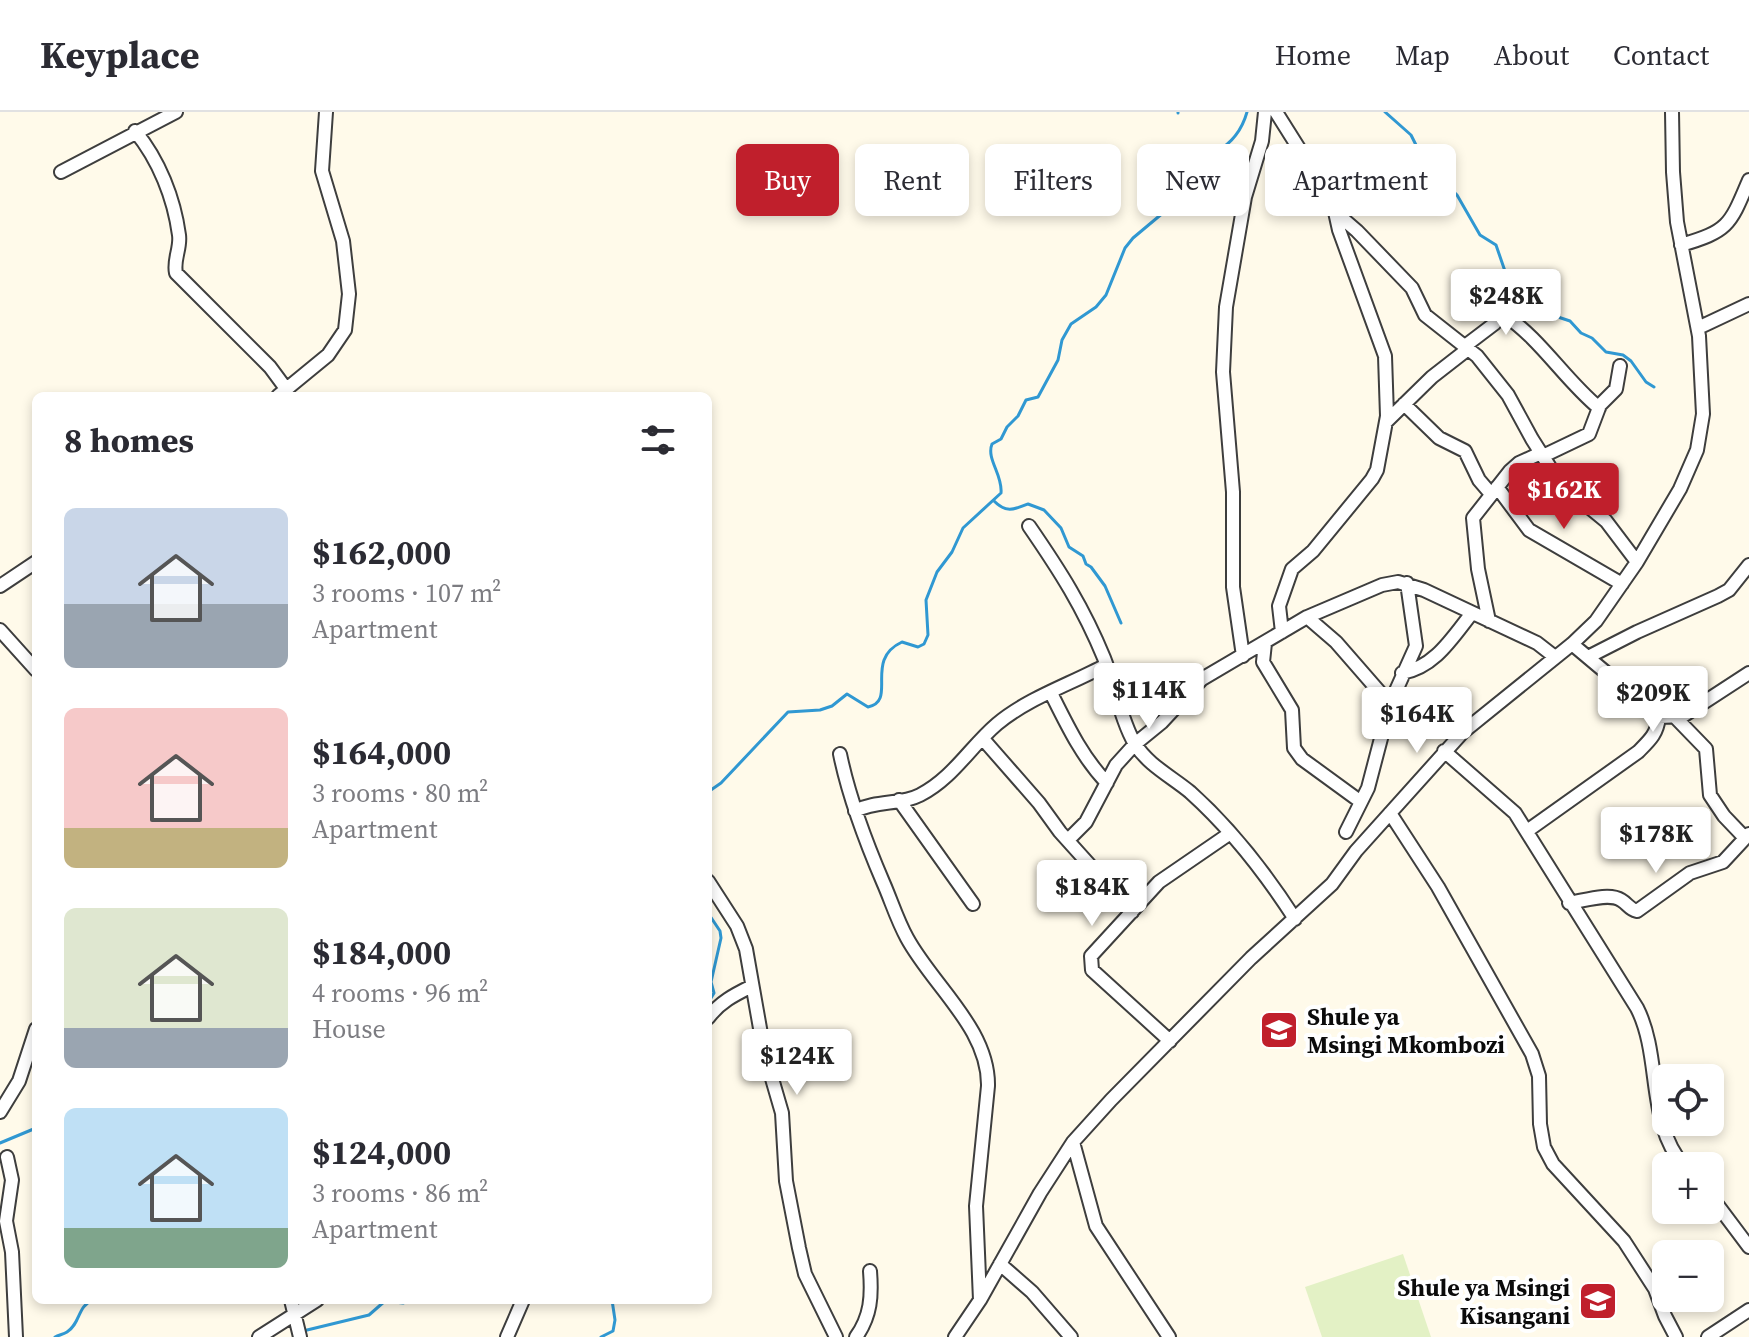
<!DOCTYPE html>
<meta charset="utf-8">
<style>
body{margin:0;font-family:"Source Serif 4",serif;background:#f7f7f7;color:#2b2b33;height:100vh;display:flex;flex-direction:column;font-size:30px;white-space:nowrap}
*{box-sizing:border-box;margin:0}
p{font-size:26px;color:#7c7c81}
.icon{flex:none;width:44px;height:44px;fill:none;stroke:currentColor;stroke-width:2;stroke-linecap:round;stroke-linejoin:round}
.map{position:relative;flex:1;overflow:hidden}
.panel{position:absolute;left:32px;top:280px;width:680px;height:912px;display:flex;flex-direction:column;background:#fff;border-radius:12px;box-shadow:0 4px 12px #0003}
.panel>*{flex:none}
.hud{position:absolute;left:736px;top:32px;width:760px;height:72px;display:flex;gap:16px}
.buttons{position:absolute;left:1652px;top:952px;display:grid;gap:16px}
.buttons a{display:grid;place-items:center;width:72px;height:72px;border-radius:12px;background:#fff;box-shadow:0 4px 12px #0003;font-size:40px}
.price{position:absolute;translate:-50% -68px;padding:0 18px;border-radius:8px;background:#fff;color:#222;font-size:26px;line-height:52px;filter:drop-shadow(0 2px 4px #0008)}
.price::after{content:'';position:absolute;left:50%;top:48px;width:24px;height:18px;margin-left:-12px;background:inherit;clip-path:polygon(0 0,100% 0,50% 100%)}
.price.active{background:#c01f2c;color:#fff}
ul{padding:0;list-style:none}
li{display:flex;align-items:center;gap:24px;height:200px;padding:0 32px}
li span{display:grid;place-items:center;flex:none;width:224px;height:160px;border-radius:12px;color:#555}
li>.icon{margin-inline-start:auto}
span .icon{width:96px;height:96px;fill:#fffc;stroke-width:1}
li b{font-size:34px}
h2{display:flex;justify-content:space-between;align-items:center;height:96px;padding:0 32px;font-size:34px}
.chip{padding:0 28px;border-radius:12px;background:#fff;box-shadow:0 4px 12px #0003;font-size:28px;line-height:72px}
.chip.active{background:#c01f2c;color:#fff}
header{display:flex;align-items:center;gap:48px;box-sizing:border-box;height:112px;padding:0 40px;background:#fff;border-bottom:2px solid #e1e1e2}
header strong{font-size:38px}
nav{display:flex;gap:44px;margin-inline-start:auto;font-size:28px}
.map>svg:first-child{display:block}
</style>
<header>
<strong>Keyplace</strong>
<nav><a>Home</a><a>Map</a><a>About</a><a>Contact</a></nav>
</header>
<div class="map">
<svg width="1749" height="1225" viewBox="0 0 1749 1225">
<rect width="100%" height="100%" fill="#fffaea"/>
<path fill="#e3f1c5" d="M 1403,1142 L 1431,1225 L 1322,1225 L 1305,1175 Z"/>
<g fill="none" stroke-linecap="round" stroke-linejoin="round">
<path stroke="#3098d2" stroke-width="3" d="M 1385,0 L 1411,23 L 1417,35 L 1421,54 L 1433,67 L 1449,75 L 1457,83 L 1480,123 L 1496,133 L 1507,165 L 1523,181 L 1549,202 L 1570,209 L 1581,221 L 1592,226 L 1606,240 L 1623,243 L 1631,249 L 1646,270 L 1654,275
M 1178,1 L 1178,0
M 994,389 C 1006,401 1013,398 1028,392 L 1044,398 L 1061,416 L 1069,435 L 1083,444 L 1086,452 L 1091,455 L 1105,474 L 1121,511
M 708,680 L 721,671 L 788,600 L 820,598 L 832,594 L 847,582 L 868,595 C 898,589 863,548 902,530 L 918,535 L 924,532 L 928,523 L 926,488 L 937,460 L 952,440 L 963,416 L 1001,381 C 1003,363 986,347 992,332 L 1001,327 L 1007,315 L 1018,304 L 1026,288 L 1038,285 L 1058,248 L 1062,228 L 1071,212 L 1096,195 L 1106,183 L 1125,136 L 1133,126 L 1188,80 L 1199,75 L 1206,68 L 1216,40 C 1232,31 1242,18 1247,0
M 708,801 L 720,819 L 721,826 L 711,870 L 714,881 L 708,891
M 0,1031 L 36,1016
M 303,1219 L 369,1203 L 385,1189 L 403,1191 L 410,1188
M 55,1225 C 59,1223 64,1222 67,1220 C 81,1211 77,1194 93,1188
M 601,1225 L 613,1219 L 615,1208 L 612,1188"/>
<defs>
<path id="minor" d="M 1276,0 L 1315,62 L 1335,100 L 1357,119 L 1412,176 L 1425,203 L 1477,244 L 1508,283 L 1532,327 L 1551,357 L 1559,376 L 1584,391 L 1606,409 L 1637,450
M 135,19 C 159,48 174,86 179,123 C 181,136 173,148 176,161 L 270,255 L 287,278
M 61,60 L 176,0
M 1681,133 C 1729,119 1730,113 1749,68
M 1503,202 C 1541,227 1564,267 1599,296
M 1698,216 L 1749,192
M 1465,234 L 1494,212 L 1519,183
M 278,284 L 328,243 L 345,218 L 349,182 L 343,129 L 322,59 L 326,0
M 1404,292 L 1439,326 L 1465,339 L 1479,368 L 1491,382
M 1386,310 L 1432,265 L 1468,237
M 1543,344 L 1589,322 L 1600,293 L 1616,277 L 1620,254
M 1497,375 L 1529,418 L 1622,472
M 1029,414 C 1060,459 1083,495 1104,546 C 1114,571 1122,611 1135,632 C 1148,653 1172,665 1190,680 C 1230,716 1266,762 1295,807
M 0,474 L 36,450
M 1307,505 L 1336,530 L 1390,592
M 1489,509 L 1478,457 L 1473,406 L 1510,359 L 1519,351 L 1541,341
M 0,518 L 36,558
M 1282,520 L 1279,494 L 1292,457 L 1313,439 L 1372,367 L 1377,358 L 1387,304 L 1385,244 L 1339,118 L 1335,100
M 1265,531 L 1263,550 L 1292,598 L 1294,636 L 1302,647 L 1361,690
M 1572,532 L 1659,605 L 1683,604 L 1749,561
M 1243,544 L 1233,475 L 1233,380 L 1223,260 L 1226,195 L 1245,85 L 1262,29 L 1265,0
M 1588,545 L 1637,520 L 1718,484 L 1729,478 L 1749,453
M 1402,561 C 1435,555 1452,526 1472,501
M 1051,581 C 1067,613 1082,645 1107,671
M 1675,605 L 1706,637 L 1710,683 L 1724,704 L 1745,726
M 983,627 L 1039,691 L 1060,720 L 1132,800
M 1444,639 L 1515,701 L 1637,896 C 1662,945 1646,1011 1684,1054
M 840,642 C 849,686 865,728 883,770 C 891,788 897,808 907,826 C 933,874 989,917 988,974 L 976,1094 L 980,1188
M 899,688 L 973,792
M 855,699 C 877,688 901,693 920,683 C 953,666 970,635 997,612 C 1028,586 1071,572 1106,553
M 1390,701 L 1438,775 L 1532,942 L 1539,964 L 1540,1012 L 1544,1035 L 1553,1052 L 1624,1129 L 1655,1177 L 1665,1204 L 1676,1225
M 1527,719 L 1638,640 C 1650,628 1657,622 1659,605
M 1346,720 L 1368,676 L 1390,592 L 1416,534 L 1407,471
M 1068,728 L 1086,710 L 1116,653 L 1135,632 L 1162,610 L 1202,567 L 1307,505 L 1382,473 L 1398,470 L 1424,478 L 1537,531 L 1555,545
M 708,769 L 737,814 L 746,837 L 764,939 L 782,1001 L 786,1069 L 799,1136 L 805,1162 L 836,1225
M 1569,791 C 1583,789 1609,780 1621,788 C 1628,792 1629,797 1637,799 L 1690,761 L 1723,750 L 1749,722
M 708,906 C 720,890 734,883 752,874
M 1170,929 L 1092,858 L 1091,844 L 1159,770 L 1229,722
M 0,1000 L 19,969 L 36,917
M 1073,1030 L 1096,1114 L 1169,1225
M 7,1045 L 12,1068 L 6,1109 L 12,1140 L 16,1225
M 1710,1083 L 1749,1135
M 1000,1152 L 1032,1180 L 1071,1225
M 291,1188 L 300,1225
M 259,1225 L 317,1188
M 507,1225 L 523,1188
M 856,1225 C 871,1204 872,1184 870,1159
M 955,1225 L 980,1188 L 1040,1081 L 1073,1030 L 1111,988 L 1251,846 L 1332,772 L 1356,739 L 1463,620 L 1572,532 L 1596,509 L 1637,450 L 1680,377 L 1697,338 L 1703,302 L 1699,224 L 1677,110 L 1673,60 L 1672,0
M 1708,1225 L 1749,1198"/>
</defs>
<use href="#minor" stroke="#3e3e3e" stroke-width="16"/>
<use href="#minor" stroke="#fff" stroke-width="12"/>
</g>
<defs>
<symbol id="school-square" viewBox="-11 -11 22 22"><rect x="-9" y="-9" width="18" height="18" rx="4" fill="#c01f2c" stroke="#fff"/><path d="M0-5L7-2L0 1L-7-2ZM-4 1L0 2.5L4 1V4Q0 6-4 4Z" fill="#fff"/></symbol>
</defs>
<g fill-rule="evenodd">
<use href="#school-square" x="1257" y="896" width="44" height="44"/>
<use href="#school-square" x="1576" y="1167" width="44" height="44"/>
</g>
<g text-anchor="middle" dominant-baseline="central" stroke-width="8" stroke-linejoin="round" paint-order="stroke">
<g font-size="24" font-weight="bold" fill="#0b0b0b" stroke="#fff" text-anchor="start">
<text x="1307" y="904">Shule ya<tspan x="1307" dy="28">Msingi Mkombozi</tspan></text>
<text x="1570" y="1175" text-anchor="end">Shule ya Msingi<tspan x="1570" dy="28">Kisangani</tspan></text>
</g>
</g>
</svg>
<div class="buttons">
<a><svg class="icon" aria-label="locate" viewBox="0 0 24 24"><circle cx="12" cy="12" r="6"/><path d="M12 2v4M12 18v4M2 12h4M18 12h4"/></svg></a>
<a>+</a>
<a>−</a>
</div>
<b class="price" style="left:1506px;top:225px">$248K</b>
<b class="price active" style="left:1564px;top:419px">$162K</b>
<b class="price" style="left:1149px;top:619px">$114K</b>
<b class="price" style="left:1653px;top:622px">$209K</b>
<b class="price" style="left:1417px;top:643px">$164K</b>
<b class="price" style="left:1656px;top:763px">$178K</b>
<b class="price" style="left:1092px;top:816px">$184K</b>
<b class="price" style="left:797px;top:985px">$124K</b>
<div class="hud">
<a class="chip active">Buy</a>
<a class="chip">Rent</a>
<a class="chip">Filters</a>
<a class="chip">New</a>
<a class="chip">Apartment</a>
</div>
<section class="panel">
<h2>8 homes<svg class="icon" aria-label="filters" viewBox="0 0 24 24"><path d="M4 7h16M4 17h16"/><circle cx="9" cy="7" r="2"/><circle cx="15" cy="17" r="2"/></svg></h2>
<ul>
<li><span style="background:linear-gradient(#c9d6e8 60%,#9aa5b1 0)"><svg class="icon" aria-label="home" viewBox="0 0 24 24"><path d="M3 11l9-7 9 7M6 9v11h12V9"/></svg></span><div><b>$162,000</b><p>3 rooms · 107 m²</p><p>Apartment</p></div></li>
<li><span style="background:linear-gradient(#f6c9c9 75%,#c2b280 0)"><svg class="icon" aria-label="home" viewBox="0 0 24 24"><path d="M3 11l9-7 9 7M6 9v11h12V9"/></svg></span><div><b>$164,000</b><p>3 rooms · 80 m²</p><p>Apartment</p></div></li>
<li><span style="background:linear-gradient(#dfe7d0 75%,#9aa5b1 0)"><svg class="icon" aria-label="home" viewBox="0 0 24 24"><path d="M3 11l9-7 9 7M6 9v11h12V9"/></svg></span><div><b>$184,000</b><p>4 rooms · 96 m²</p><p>House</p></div></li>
<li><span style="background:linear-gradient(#bfe0f5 75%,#7fa58c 0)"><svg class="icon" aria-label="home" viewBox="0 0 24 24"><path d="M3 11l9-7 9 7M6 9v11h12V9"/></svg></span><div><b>$124,000</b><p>3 rooms · 86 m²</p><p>Apartment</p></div></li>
</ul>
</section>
</div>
